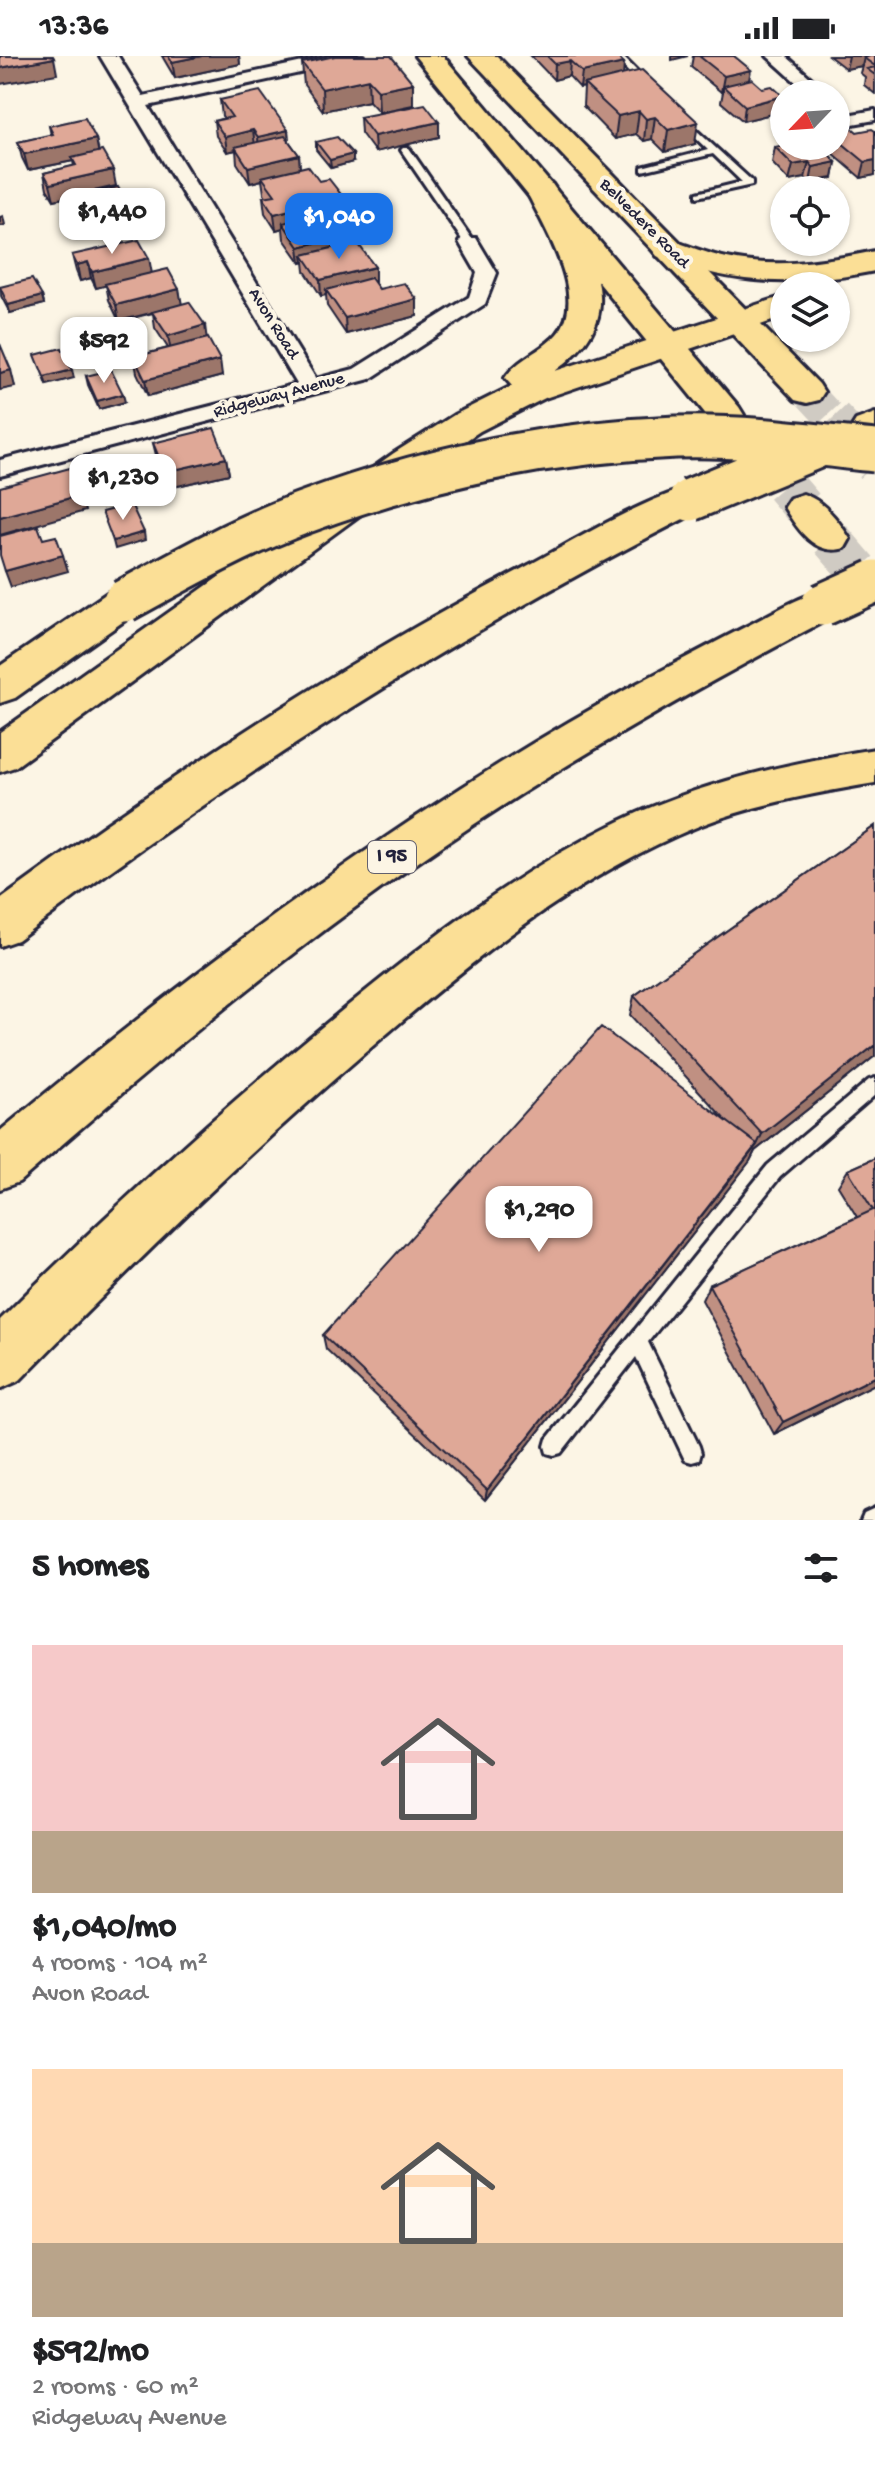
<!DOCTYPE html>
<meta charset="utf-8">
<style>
body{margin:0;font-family:"Gochi Hand",sans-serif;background:#f2f2f2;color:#202124;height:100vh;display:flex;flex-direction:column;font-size:30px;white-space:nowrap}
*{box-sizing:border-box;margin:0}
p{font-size:26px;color:#757577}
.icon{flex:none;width:44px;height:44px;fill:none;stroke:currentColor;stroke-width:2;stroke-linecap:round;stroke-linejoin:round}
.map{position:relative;height:1464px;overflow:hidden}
.drawer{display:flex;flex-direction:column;background:#fff;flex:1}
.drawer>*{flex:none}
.needle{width:52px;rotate:245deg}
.controls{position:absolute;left:770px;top:24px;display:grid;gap:16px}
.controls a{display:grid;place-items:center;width:80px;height:80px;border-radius:50%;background:#fff;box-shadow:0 2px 6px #0004;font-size:40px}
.price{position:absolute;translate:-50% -68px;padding:0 18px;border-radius:16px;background:#fff;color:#222;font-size:26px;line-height:52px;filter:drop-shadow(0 2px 4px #0008)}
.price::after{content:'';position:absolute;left:50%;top:48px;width:24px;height:18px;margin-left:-12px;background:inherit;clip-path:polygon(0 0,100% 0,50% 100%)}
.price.current{background:#1a73e8;color:#fff}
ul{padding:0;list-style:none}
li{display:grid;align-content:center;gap:16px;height:424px;padding:0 32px}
li span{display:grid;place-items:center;height:248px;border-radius:0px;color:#555}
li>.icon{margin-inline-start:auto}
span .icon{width:144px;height:144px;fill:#fffc;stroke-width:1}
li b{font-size:34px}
h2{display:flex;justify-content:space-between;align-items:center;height:96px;padding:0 32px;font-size:34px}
.status{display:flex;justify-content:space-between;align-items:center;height:56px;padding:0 40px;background:#fff;direction:ltr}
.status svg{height:22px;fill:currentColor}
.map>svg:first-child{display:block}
</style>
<div class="status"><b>13:36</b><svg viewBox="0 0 49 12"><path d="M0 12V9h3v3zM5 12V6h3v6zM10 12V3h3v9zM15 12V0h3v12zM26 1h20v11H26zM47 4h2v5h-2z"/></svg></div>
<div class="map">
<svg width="875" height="1464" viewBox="0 0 875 1464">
<rect width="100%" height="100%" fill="#fcf5e5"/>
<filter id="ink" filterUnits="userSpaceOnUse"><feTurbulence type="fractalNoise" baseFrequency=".0125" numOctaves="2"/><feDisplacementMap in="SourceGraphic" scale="16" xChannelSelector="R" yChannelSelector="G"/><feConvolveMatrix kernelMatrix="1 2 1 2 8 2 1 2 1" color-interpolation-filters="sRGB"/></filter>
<g filter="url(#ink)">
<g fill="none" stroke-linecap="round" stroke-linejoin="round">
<path stroke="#d0cbc3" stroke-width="31" stroke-dasharray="31 16" stroke-linecap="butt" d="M 807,336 L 834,365"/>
<path stroke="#d0cbc3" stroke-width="41" stroke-dasharray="41 20" stroke-linecap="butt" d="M 832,363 L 875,408
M 745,383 L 803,451
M 831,483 L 875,534"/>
<defs>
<path id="service" d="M 613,0 L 622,0 L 648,26 L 648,30 L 642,30 Z
M 683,62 L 752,125 L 752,129 L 697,141 L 697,137 L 742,126 L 713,98 L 642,115 L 642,111 L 708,94 L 680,67 L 680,63 Z
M 403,92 L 409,92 L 474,186 L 473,188 L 465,188 L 401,94 Z
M 875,1022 L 875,1039 L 780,1121 L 648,1286 L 699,1390 L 701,1397 L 699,1404 L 692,1406 L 685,1404 L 636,1301 L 561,1397 L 554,1399 L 547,1397 L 545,1390 L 547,1383 L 768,1109 L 869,1024 Z
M 875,1452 L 875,1464 L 861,1464 L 864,1457 Z"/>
<path id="minor" d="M 100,0 L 118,0 L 143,40 L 331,0 L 364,0 L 355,5 L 148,50 L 316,323 L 354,313 L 469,241 L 477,217 L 459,186 L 462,182 L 476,182 L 497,217 L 485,248 L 370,323 L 0,420 L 0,404 L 297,328 Z
M 767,0 L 786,0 L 829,38 L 809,38 Z
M 875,54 L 875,64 L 836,71 L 836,61 Z"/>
<path id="primary" d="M 415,0 L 443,0 L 739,351 L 744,359 L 739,367 L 726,370 L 713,367 Z
M 468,0 L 497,0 L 819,328 L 824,336 L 819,344 L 807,347 L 795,344 Z
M 803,438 C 823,444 839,465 850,483 L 845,492 C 816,501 798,474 784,451 L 790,442 Z"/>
<path id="motorway" d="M 541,125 L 552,128 L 556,134 C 590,204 636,256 555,315 L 784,240 L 784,261 L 545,342 L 480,375 L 420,415 L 15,711 L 0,716 L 0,676 L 394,397 L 454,359 L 512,330 L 505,322 C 517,303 542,295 557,278 C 590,241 543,171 526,134 L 530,128 Z
M 668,184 C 688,189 707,198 727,202 C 777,213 826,205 875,195 L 875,215 C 794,231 735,230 657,200 L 652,193 L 657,186 Z
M 875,357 L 875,382 L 856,380 L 851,372 L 856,364 Z
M 690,431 L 703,435 L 709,444 L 703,453 C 456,578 238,717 17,884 L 0,890 L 0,844 C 168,721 342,607 527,510 C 574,485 640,445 690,431 Z
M 124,531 L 138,535 L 144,545 L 138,555 L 15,642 L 0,647 L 0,610 L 110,535 Z
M 822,535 L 836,539 L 842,549 L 836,559 C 711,624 588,693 470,771 C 310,877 163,1000 19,1126 L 0,1133 L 0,1075 C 200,908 409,752 638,627 C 676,607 713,587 751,568 C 774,556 797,542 822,535 Z
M 875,693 L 875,727 C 816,737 755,748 699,770 C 572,821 464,911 361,1000 C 242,1102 130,1211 20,1324 L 0,1333 L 0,1264 C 103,1161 210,1063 322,971 C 415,894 511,818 620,765 C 700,727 787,707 875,693 Z"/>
</defs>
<use href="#service" stroke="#22223b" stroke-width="6"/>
<use href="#minor" stroke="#22223b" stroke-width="6"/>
<use href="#primary" stroke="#22223b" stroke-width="6"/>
<use href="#motorway" stroke="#22223b" stroke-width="6"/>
<use href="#service" fill="#fcf5e5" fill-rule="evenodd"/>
<use href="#minor" fill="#fcf5e5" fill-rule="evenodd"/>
<use href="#primary" fill="#fbdf96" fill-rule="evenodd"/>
<use href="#motorway" fill="#fbdf96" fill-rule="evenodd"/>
<defs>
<path id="motorway-bridge" d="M 690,444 L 815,392
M 124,545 C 182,513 241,480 303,457 C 423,412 548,386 676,381 C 742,379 809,388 875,395
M 822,549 L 875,525"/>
</defs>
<use href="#motorway-bridge" stroke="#22223b" stroke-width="47" stroke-linecap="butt"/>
<use href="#motorway-bridge" stroke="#fbdf96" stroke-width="41"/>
</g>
<path fill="#c09082" stroke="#22223b" stroke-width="2" d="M 162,0 L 239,0 L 240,8 L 175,22 Z
M 335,0 L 413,49 L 379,56 L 369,45 L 323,55 L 304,29 L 302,7 Z
M 531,0 L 617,0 L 623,19 L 695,88 L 665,96 L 652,83 L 644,85 L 636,78 L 615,83 L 583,50 L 584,31 L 580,32 L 569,20 L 554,24 Z
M 693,0 L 734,0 L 749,24 L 762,32 L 783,40 L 780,56 L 743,65 L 721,46 L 723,36 L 721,36 L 691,11 Z
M 829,0 L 875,0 L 875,38 L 864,29 L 865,21 L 860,17 L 862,10 L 846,13 Z
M 220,44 L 288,74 L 289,85 L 299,99 L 300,112 L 344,157 L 340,158 L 354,186 L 375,211 L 374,227 L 379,233 L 417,243 L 417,260 L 346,278 L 327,250 L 326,239 L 321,240 L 305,215 L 304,206 L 301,207 L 284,183 L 283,172 L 276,174 L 265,157 L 263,141 L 266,141 L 264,137 L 262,124 L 250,127 L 237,107 L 236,94 L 227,96 L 216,80 L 214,65 L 224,62 L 222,60 Z
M 360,61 L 439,66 L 439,81 L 375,96 L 361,77 Z
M 49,70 L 96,83 L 99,96 L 116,130 L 54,144 L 47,133 L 44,117 L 74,110 L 73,105 L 28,114 L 22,102 L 18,86 L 51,79 Z
M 836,74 L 857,76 L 875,75 L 875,119 L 861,122 L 825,91 L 826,90 L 836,90 Z
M 316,86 L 353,106 L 331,112 L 316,94 Z
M 775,91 L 836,106 L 833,122 L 810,126 L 805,122 L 789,125 L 772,107 Z
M 86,139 L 131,155 L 134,171 L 77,184 L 71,172 L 67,156 L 88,151 Z
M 72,199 L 152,217 L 179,233 L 181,248 L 207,282 L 222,320 L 148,340 L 137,317 L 134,301 L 168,292 L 155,272 L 153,257 L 119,265 L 109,244 L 106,229 L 96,232 L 91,222 L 80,225 L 76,215 Z
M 0,231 L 42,240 L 44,248 L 10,257 L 1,240 Z
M 86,320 L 125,346 L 99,353 L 88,329 Z
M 153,387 L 226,402 L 229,418 L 169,432 L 157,403 Z
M 875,770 L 875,1000 L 755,1095 L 750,1105 L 485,1444 L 326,1293 L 323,1279 L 728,1067 L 630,959 L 634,940 Z
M 875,1102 L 875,1328 L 774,1378 L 702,1244 L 709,1229 L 857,1161 L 838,1130 L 848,1114 Z"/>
<path fill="#9c766a" stroke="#22223b" stroke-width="2" d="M 202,0 L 239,0 L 240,8 L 175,22 L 172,6 Z
M 672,0 L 688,0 L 672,4 Z
M 849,0 L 875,0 L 864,2 L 862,10 L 846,13 Z
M 54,2 L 57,18 L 0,28 L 0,12 Z
M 570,5 L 569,20 L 554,24 L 555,8 Z
M 624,7 L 623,22 L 584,28 L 584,31 L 580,32 L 582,16 Z
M 751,14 L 748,29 L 723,30 L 723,36 L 721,36 L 724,20 Z
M 368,23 L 369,45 L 323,55 L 322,33 Z
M 413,27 L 413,49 L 379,56 L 378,34 Z
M 783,40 L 780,56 L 743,65 L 745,50 Z
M 639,55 L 636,78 L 615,83 L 618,60 Z
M 655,61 L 652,83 L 644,85 L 646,63 Z
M 439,66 L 439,81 L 375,96 L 374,80 Z
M 698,66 L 695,88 L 665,96 L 668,74 Z
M 253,74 L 255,90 L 235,91 L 236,94 L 227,96 L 225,81 Z
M 288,74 L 289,90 L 259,97 L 258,81 Z
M 96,83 L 99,99 L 72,102 L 73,105 L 28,114 L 24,98 Z
M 353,98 L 353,106 L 331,112 L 330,104 Z
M 299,99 L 300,115 L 262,121 L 262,124 L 250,127 L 248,111 Z
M 875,104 L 875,119 L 861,122 L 865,106 Z
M 809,106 L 805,122 L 789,125 L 793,109 Z
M 836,106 L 833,122 L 810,126 L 813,111 Z
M 113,114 L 116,130 L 54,144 L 50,128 Z
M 343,141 L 344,157 L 286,171 L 283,167 L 283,172 L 276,174 L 274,158 Z
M 131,155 L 134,171 L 77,184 L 74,168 Z
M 3,160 L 5,169 L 0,170 L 0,161 Z
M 354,177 L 354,193 L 303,199 L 304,206 L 301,207 L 299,191 Z
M 149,202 L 152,218 L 96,232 L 92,216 Z
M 88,206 L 91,222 L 80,225 L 77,209 Z
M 375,211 L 375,227 L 329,238 L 326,234 L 326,239 L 321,240 L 320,224 Z
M 179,233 L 182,249 L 119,265 L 116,249 Z
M 42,240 L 44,248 L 10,257 L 8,249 Z
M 417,243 L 417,260 L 346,278 L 345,262 Z
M 205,269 L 207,285 L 171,296 L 168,280 Z
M 220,304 L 222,320 L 148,340 L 145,324 Z
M 11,314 L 15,331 L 0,334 L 0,317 Z
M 72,314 L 74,322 L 47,329 L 44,321 Z
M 123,338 L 125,346 L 99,353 L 97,345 Z
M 226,402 L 229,418 L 169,432 L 165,416 Z
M 81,439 L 85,455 L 0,479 L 0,461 Z
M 144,476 L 145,484 L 115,493 L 113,485 Z
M 63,499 L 68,515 L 11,531 L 5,515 Z
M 875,989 L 875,1000 L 755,1095 L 750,1105 L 485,1444 L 487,1434 L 757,1089 L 762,1078 Z
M 875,1321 L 875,1328 L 774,1378 L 783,1366 Z"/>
<path fill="#dfa897" stroke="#22223b" stroke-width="2" d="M 0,0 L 53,0 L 54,2 L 0,12 Z
M 168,0 L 202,0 L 172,6 Z
M 335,0 L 391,0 L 413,27 L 378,34 L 368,23 L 322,33 L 302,7 Z
M 547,0 L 617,0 L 624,7 L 582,16 L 570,5 L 555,8 Z
M 699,0 L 734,0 L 751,14 L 724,20 Z
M 870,0 L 875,0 L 875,10 L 864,2 Z
M 875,11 L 875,19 L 867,13 Z
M 642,14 L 698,66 L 668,74 L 655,61 L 646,63 L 639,55 L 618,60 L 584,28 Z
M 752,23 L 762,32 L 772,30 L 783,40 L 745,50 L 723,30 Z
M 260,35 L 288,74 L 258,81 L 253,74 L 225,81 L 214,65 L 232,61 L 220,44 Z
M 425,48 L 439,66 L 374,80 L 360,61 Z
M 85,62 L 96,83 L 24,98 L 18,86 L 53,78 L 49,70 Z
M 850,70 L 857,76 L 872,73 L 875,75 L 875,104 L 865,106 L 836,82 L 836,74 Z
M 285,80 L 299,99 L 248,111 L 235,91 Z
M 337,81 L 353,98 L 330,104 L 316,86 Z
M 784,89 L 821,90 L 836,106 L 813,111 L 809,106 L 793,109 L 775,91 Z
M 102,95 L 113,114 L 50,128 L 44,117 L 76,109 L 72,102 Z
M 308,110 L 319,125 L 329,123 L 343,141 L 274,158 L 263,141 L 275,139 L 262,121 Z
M 118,131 L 131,155 L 74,168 L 67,156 L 91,150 L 86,139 Z
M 336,153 L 354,177 L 299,191 L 283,167 Z
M 139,184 L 149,202 L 92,216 L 88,206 L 77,209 L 72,199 Z
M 357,186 L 375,211 L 320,224 L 303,199 Z
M 168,213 L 179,233 L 116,249 L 105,228 Z
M 371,222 L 379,233 L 404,227 L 417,243 L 345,262 L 326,234 Z
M 32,223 L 42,240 L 8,249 L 0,231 Z
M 189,246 L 205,269 L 168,280 L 152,256 Z
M 208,282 L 220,304 L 145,324 L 134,301 Z
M 0,288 L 11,314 L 0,317 Z
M 62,292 L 72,314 L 44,321 L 35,299 Z
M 111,314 L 123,338 L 97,345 L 86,320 Z
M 214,372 L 226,402 L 165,416 L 153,387 Z
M 70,412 L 81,439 L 0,461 L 0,431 Z
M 131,448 L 144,476 L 113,485 L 102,456 Z
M 38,470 L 43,483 L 56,480 L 63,499 L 5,515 L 0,499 L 0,480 Z
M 875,770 L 875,989 L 762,1078 L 634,940 Z
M 601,971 L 757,1088 L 487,1434 L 323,1279 Z
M 875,1102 L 875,1321 L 783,1366 L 709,1229 L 873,1154 L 848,1114 Z"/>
</g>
<g text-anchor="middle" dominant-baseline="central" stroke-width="8" stroke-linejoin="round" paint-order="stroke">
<g font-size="18" fill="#22223b" stroke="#fcf5e5">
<text transform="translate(644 168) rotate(45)">Belvedere Road</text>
<text transform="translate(273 268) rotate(58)">Avon Road</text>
<text transform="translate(279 340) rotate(-15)">Ridgeway Avenue</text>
</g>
<rect fill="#fcf5e5" stroke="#63616e" stroke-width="2" x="368" y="785" width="48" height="32" rx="6"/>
<g font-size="20" font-weight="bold" fill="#22223b">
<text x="392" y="801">I 95</text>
</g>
</g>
</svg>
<div class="controls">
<a><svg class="needle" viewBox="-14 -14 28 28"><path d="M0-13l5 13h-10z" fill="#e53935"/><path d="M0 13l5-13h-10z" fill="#757577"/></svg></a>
<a><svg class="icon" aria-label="locate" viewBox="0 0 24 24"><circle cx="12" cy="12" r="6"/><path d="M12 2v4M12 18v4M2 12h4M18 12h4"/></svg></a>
<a><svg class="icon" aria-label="layers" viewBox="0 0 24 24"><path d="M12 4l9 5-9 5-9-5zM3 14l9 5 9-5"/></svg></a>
</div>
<b class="price" style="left:112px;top:200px">$1,440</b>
<b class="price current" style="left:339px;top:205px">$1,040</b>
<b class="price" style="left:104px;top:329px">$592</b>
<b class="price" style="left:123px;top:466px">$1,230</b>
<b class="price" style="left:539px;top:1198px">$1,290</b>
</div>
<section class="drawer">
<h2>5 homes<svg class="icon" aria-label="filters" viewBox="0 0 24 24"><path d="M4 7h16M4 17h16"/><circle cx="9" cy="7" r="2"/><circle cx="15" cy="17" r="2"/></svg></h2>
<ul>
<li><span style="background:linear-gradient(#f6c9c9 75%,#b9a48a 0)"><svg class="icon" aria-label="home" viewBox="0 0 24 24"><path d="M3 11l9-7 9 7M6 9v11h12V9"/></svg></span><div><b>$1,040/mo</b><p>4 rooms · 104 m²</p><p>Avon Road</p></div></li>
<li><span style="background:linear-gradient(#ffd9b3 70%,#b9a48a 0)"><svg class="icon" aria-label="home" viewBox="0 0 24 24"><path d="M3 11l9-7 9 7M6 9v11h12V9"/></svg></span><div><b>$592/mo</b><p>2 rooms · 60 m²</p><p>Ridgeway Avenue</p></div></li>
</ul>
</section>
